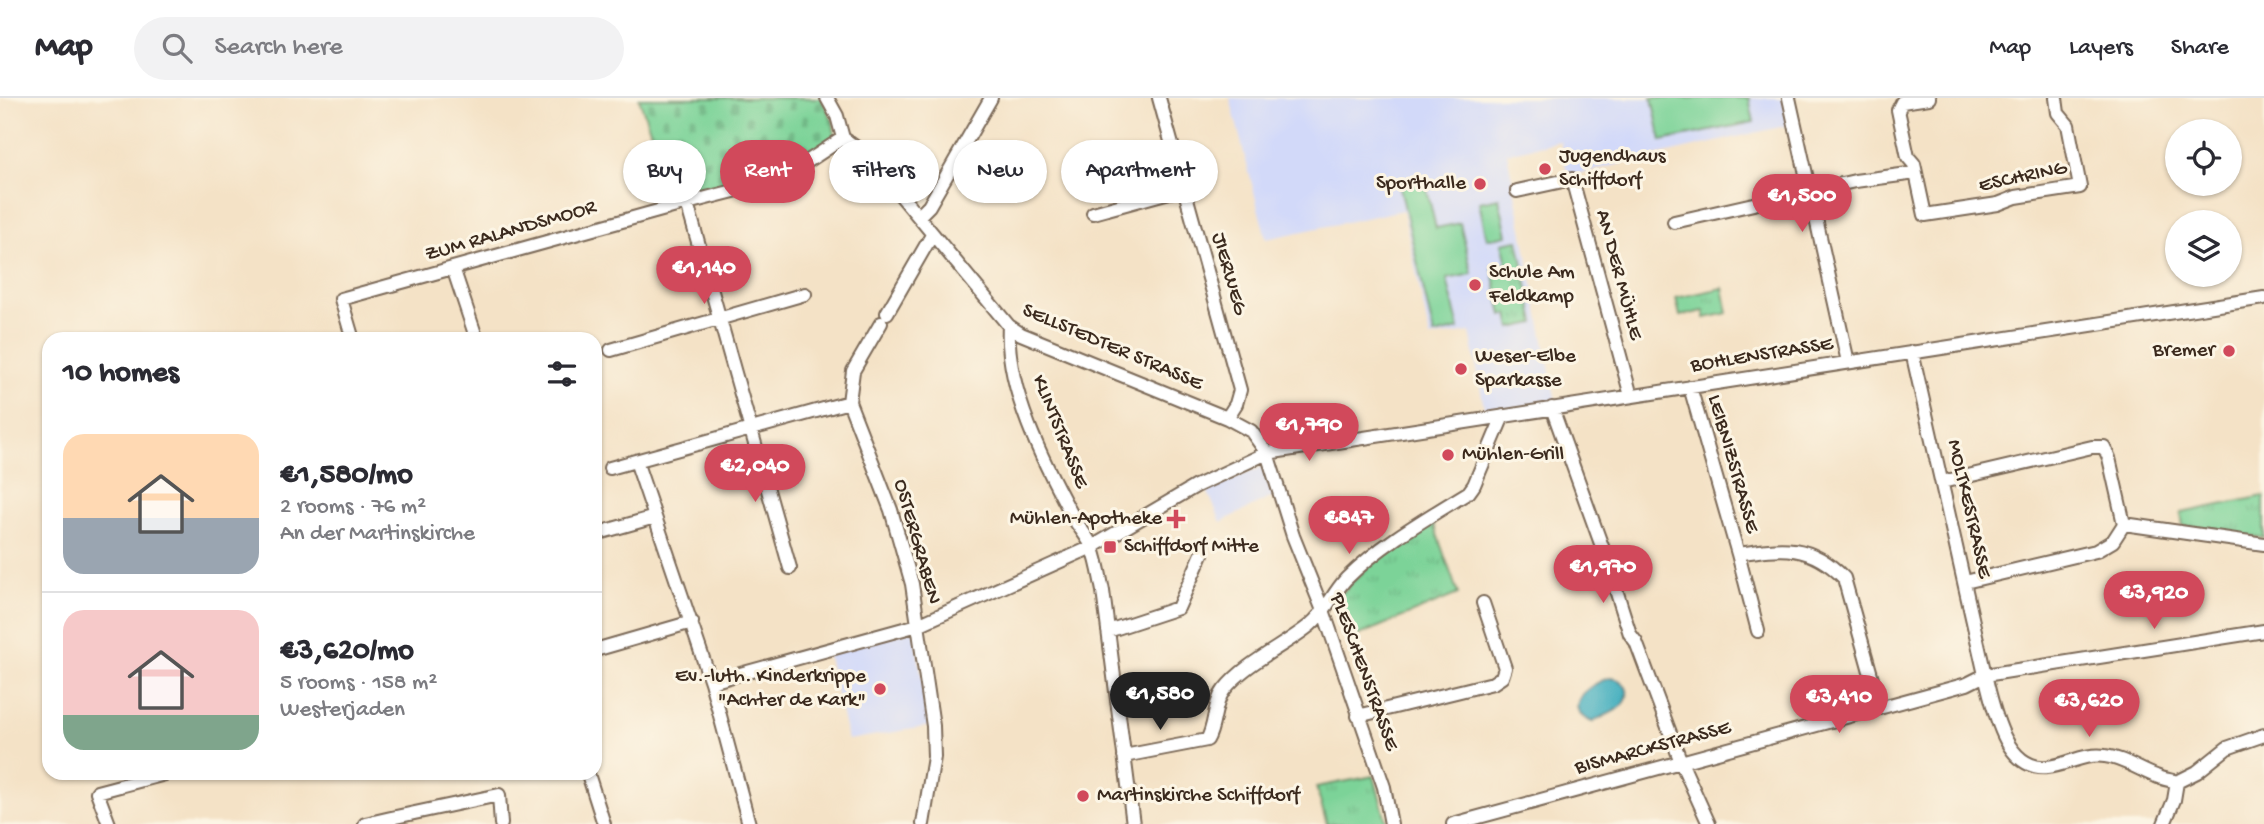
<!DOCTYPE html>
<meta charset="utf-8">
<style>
body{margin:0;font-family:"Gochi Hand",sans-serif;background:#f2f2f3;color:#2b2b33;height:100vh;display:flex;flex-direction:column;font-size:26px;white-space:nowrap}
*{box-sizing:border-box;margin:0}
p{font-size:23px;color:#7c7c81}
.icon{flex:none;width:38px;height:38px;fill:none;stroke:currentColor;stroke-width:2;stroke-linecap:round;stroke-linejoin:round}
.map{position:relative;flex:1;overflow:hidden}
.side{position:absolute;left:42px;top:234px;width:560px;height:448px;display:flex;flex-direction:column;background:#fff;border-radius:21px;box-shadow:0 2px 5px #0004}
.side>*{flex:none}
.guide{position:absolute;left:623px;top:42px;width:665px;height:63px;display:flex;gap:14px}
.tools{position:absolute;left:2165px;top:21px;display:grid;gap:14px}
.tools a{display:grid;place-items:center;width:77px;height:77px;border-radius:50%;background:#fff;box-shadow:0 2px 5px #0004;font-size:35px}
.price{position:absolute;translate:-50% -60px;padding:0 16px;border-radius:24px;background:#d1495b;color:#fff;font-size:23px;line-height:46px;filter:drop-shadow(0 2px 4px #0008)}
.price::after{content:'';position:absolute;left:50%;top:42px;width:21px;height:16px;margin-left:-10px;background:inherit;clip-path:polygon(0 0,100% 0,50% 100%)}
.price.active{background:#222;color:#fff}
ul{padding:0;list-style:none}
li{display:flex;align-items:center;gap:21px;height:175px;padding:0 21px}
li+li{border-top:2px solid #e1e1e2}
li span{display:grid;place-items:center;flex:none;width:196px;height:140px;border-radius:21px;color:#555}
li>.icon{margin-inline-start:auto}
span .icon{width:84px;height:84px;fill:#fffc;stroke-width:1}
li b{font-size:30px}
h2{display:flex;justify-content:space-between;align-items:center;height:84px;padding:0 21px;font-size:30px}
.pill{padding:0 24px;border-radius:32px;background:#fff;box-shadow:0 2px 5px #0004;font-size:24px;line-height:63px}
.pill.active{background:#d1495b;color:#fff}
header{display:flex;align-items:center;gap:42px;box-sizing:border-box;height:98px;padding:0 35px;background:#fff;border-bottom:2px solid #e1e1e2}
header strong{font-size:33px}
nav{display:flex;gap:38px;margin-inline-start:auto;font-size:24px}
.search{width:490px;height:63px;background:#f2f2f3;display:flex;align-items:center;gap:18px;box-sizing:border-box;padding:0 24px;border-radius:38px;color:#7c7c81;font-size:26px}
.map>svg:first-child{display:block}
</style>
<header>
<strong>Map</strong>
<div class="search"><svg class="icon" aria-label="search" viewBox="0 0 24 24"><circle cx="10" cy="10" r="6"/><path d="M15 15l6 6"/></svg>Search here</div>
<nav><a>Map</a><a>Layers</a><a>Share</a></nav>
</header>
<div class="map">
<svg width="2264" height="726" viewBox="0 0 2264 726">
<defs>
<pattern id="grass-tufts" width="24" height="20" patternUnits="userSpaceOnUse" patternTransform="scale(1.75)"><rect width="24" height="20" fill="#7cd398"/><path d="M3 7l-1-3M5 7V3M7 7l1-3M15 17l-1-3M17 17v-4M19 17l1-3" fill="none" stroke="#6cb583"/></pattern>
<pattern id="cemetery-stones" width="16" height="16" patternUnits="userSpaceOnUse" patternTransform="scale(1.75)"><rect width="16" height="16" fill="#7cd398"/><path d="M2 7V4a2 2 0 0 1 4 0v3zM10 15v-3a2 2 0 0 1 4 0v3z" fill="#6cb583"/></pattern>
</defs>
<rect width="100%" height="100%" fill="#fcf5e5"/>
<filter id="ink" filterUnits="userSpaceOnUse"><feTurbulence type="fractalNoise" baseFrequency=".0143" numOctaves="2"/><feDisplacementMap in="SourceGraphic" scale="14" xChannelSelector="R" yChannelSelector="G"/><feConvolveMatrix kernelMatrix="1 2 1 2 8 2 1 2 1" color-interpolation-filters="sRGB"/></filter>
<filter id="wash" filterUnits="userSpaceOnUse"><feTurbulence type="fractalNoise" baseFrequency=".00686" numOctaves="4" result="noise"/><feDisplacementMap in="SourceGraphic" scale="28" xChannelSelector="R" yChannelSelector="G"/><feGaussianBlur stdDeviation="1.57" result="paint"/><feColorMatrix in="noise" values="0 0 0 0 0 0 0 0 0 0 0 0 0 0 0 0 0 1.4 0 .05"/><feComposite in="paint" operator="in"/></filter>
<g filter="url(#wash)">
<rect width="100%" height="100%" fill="#f4e2c6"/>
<path fill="#d2d9f9" d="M 1230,0 L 1783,0 L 1789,27 L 1568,78 L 1560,43 L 1507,55 L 1556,304 L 1485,315 L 1470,234 L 1430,240 L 1403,112 L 1266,141 Z
M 1264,368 L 1274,398 L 1221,424 L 1207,392 Z
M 914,532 L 930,628 L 848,642 L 827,554 Z"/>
<path fill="url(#grass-tufts)" stroke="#5c7e5b" stroke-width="2" d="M 1518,142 L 1535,225 L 1511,230 L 1508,216 L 1502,217 L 1492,168 L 1507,165 L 1502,145 Z
M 1723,190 L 1728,215 L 1705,220 L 1704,213 L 1680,218 L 1676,200 Z
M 2264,398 L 2264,440 L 2183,428 L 2181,415 Z
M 1432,422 L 1458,496 L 1352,540 L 1333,507 C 1359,471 1395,447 1432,422 Z
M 1374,678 L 1387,726 L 1327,726 L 1316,689 Z"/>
<path fill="url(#cemetery-stones)" stroke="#5c7e5b" stroke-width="2" d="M 639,0 L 821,0 L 833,23 L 835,38 L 790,72 L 675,105 Z"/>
<path fill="#7cd398" stroke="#5c7e5b" stroke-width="2" d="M 1652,0 L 1749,0 L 1754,24 L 1661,43 Z
M 1424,79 L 1436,130 L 1460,125 L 1472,176 L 1447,181 L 1459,231 L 1434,237 L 1399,85 Z
M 1499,100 L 1507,137 L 1487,141 L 1479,104 Z"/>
<path fill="#40adbe" stroke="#3e6c6e" stroke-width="2" d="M 1610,580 C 1619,581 1624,583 1627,592 C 1632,610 1604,617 1592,624 C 1559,610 1589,585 1610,580 Z"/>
</g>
<g filter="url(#ink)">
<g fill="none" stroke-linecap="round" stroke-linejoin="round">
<defs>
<path id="minor" d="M 827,0 L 837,18 L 843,40 L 869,59 L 1009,228 L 1021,236 L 1227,320 L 1251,333 L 1267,355 L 1293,438 L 1324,515 L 1384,689 L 1391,726
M 1159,0 L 1240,292 L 1236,306 L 1227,320
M 1789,0 L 1848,264
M 1916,75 L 1914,66 L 1908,59 L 1898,12 L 1902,4 L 1929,0
M 1517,93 L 1572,81 L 1631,298
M 687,105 L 790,470
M 1093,115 L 1184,90
M 919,118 L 929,108 L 991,0
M 1674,124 L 1855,83 L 1916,75 L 1925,117 L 1998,106 L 2016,99 L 2080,89 L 2068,27 L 2058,15 L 2056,0
M 453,170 L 477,242
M 887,215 L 932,137
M 881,225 L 853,273 L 849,304 L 891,412 L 912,486 L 933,628 L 934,659 L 923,726
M 1009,228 C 1005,290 1044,366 1073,419 C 1079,430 1089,440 1093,451 C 1098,464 1100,479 1103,493 L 1133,726
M 353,242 L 341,201 L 687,105 L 781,81 L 843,40
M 611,252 L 805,196
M 1912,254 L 1985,577 C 1993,607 2004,673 2047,669 C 2067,667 2084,655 2105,658 C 2123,660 2139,672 2156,678 C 2162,681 2170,682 2177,684 L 2197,674 L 2227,650 L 2264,637
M 1690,289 L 1738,456 C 1783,449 1810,445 1844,480 L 1880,609
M 1552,310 L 1604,454 L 1630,536 L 1636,544 L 1681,664 L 1709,726
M 636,363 L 711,584 L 749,726
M 610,370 L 849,304
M 1942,384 L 2092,349 L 2104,349 L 2109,360 L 2124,426
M 595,436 L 655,419
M 1738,456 L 1758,533
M 1965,484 L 2096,453 L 2113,443 L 2124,426 L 2264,446
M 1108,533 L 1178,510 L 1202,456
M 595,552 L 692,524
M 711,584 L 918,527 L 1092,449 L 1196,388 L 1267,355 L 2264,200
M 1358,618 L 1493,585 L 1502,579 L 1505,570 L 1483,505
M 1124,658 L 1207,642 C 1216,627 1213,606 1224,592 C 1246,564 1283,549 1310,527 C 1326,514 1332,496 1346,481 C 1381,446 1427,420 1469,394 L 1474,387 L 1503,318
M 588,676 L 604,726
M 109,726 L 97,694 L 165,676
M 365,726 L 391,720
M 390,726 L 391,720 L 499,697 L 501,726
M 1453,726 L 1967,586 L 1985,577 L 2264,533
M 2164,726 L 2174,702 L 2177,684"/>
</defs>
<use href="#minor" stroke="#7c6a59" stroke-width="16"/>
<use href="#minor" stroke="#fff" stroke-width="12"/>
</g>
</g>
<g fill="#d1495b" stroke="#fcf5e5" stroke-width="2.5">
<circle cx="1545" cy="71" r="7"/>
<circle cx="1480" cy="86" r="7"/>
<circle cx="1475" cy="187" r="7"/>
<circle cx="2229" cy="253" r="7"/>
<circle cx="1461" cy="271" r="7"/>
<circle cx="1448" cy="357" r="7"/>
<path d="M1172.5 410.5h7v7h7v7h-7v7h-7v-7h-7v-7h7z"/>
<rect x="1103" y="442" width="14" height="14" rx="3.5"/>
<circle cx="880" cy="591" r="7"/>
<circle cx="1083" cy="698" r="7"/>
</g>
<g text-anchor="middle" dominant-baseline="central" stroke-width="6" stroke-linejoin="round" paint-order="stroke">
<g font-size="21" fill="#3b2a1e" stroke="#fcf5e5" text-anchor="start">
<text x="1559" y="59">Jugendhaus<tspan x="1559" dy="24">Schiffdorf</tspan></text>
<text x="1466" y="86" text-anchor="end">Sporthalle</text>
<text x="1489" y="175">Schule Am<tspan x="1489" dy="24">Feldkamp</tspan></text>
<text x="2215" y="253" text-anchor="end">Bremer</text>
<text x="1475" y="259">Weser-Elbe<tspan x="1475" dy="24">Sparkasse</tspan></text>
<text x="1462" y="357">Mühlen-Grill</text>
<text x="1162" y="421" text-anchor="end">Mühlen-Apotheke</text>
<text x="1124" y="449">Schiffdorf Mitte</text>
<text x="866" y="579" text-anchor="end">Ev.-luth. Kinderkrippe<tspan x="866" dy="24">"Achter de Kark"</tspan></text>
<text x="1097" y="698">Martinskirche Schiffdorf</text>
</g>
<g font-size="21" fill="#3b2a1e" stroke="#fcf5e5">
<text transform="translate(2023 80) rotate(-12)">ESCHRING</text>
<text transform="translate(511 134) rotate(-16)">ZUM RALANDSMOOR</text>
<text transform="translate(1228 176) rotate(74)">JIERWEG</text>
<text transform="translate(1618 177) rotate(75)">AN DER MÜHLE</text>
<text transform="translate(1112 250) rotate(23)">SELLSTEDTER STRASSE</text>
<text transform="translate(1762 258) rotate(-9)">BOHLENSTRASSE</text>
<text transform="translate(1059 334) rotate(68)">KLINTSTRASSE</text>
<text transform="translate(1732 366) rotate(74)">LEIBNIZSTRASSE</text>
<text transform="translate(1968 411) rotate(77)">MOLTKESTRASSE</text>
<text transform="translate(916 444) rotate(74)">OSTERGRABEN</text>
<text transform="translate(1363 574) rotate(70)">PLESCHENSTRASSE</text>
<text transform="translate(1653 651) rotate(-15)">BISMARCKSTRASSE</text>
</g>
</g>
</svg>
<div class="tools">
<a><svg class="icon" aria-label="locate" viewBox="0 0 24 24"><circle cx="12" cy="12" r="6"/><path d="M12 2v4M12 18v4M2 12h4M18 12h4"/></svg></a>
<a><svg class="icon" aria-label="layers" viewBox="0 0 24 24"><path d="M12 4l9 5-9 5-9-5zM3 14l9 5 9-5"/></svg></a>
</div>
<b class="price" style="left:1802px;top:136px">€1,500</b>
<b class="price" style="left:704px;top:208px">€1,140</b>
<b class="price" style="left:1309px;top:365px">€1,790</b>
<b class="price" style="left:755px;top:406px">€2,040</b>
<b class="price" style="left:1349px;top:458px">€847</b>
<b class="price" style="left:1603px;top:507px">€1,970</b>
<b class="price" style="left:2154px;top:533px">€3,920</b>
<b class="price active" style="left:1160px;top:634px">€1,580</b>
<b class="price" style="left:1839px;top:637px">€3,410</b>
<b class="price" style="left:2089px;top:641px">€3,620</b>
<div class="guide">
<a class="pill">Buy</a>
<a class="pill active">Rent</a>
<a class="pill">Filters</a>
<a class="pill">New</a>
<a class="pill">Apartment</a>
</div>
<section class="side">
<h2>10 homes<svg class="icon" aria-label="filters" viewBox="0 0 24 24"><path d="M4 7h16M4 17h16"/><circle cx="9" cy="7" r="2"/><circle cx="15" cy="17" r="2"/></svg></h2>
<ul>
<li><span style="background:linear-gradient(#ffd9b3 60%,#9aa5b1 0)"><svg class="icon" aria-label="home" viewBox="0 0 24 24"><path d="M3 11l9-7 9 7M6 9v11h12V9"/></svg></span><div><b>€1,580/mo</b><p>2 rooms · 76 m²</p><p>An der Martinskirche</p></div></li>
<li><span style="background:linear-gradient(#f6c9c9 75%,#7fa58c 0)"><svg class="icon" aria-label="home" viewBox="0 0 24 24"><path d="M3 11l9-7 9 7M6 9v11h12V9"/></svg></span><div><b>€3,620/mo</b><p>5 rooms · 158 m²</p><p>Westerjaden</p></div></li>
</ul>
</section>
</div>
